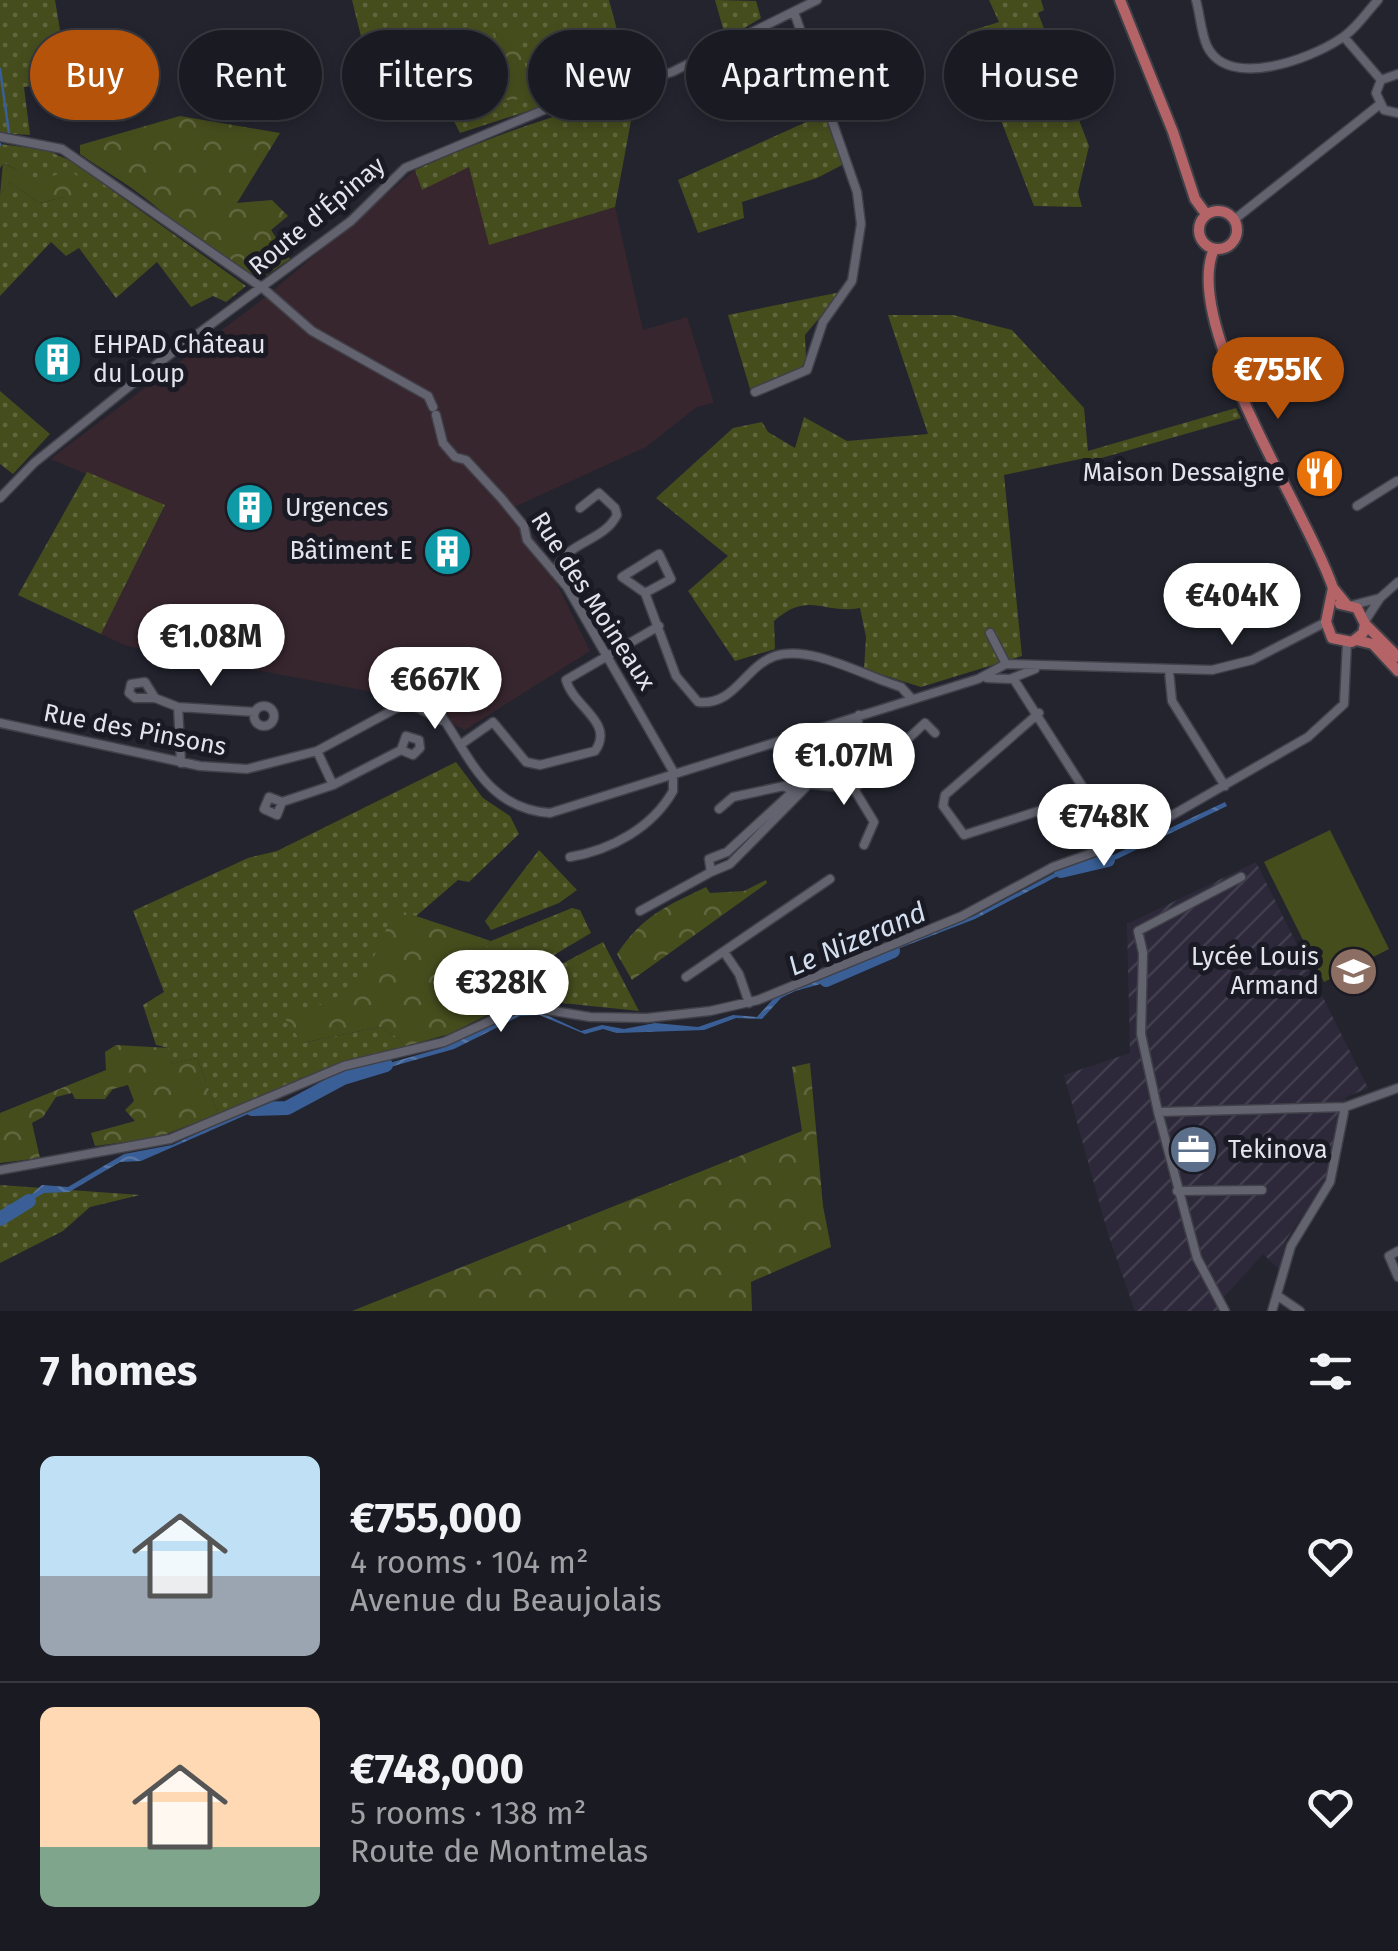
<!DOCTYPE html>
<meta charset="utf-8">
<style>
body{margin:0;font-family:"Fira Sans",sans-serif;background:#23242a;color:#f1f3f6;height:100vh;display:flex;flex-direction:column;font-size:38px;white-space:nowrap}
*{box-sizing:border-box;margin:0}
p{font-size:32px;color:#9fa1a5}
.icon{flex:none;width:55px;height:55px;fill:none;stroke:currentColor;stroke-width:2;stroke-linecap:round;stroke-linejoin:round}
.map{position:relative;height:1311px;overflow:hidden}
.panel{display:flex;flex-direction:column;background:#1a1b22;flex:1}
.panel>*{flex:none}
.top-card{position:absolute;left:30px;top:30px;width:1340px;height:90px;display:flex;gap:20px}
.price{position:absolute;translate:-50% -85px;padding:0 22px;border-radius:35px;background:#fff;color:#222;font-size:32px;line-height:65px;filter:drop-shadow(0 2px 5px #0008)}
.price::after{content:'';position:absolute;left:50%;top:60px;width:30px;height:22px;margin-left:-15px;background:inherit;clip-path:polygon(0 0,100% 0,50% 100%)}
.price.on{background:#b45309;color:#fff}
ul{padding:0;list-style:none}
li{display:flex;align-items:center;gap:30px;height:250px;padding:0 40px}
li+li{border-top:2px solid #383940}
li span{display:grid;place-items:center;flex:none;width:280px;height:200px;border-radius:15px;color:#555}
li>.icon{margin-inline-start:auto}
span .icon{width:120px;height:120px;fill:#fffc;stroke-width:1}
li b{font-size:42px}
h2{display:flex;justify-content:space-between;align-items:center;height:120px;padding:0 40px;font-size:42px}
.chip{padding:0 35px;border-radius:45px;background:#1a1b22;box-shadow:0 5px 15px #0003,0 0 0 2px #383940;font-size:35px;line-height:90px}
.chip.on{background:#b45309;color:#fff}
.map>svg:first-child{display:block}
</style>
<div class="map">
<svg width="1398" height="1311" viewBox="0 0 1398 1311">
<defs>
<pattern id="industrial-furrows" width="10" height="10" patternUnits="userSpaceOnUse" patternTransform="scale(2.5)"><rect width="10" height="10" fill="#2d293a"/><path d="M-1 1l2-2M0 10L10 0M9 11l2-2" fill="none" stroke="#413e4d"/></pattern>
<pattern id="grass-dots" width="8" height="8" patternUnits="userSpaceOnUse" patternTransform="scale(2.5)"><rect width="8" height="8" fill="#464d1d"/><path d="M2 2h.1M6 6h.1" fill="none" stroke="#61663e" stroke-width="1.8" stroke-linecap="round"/></pattern>
<pattern id="forest-crowns" width="20" height="18" patternUnits="userSpaceOnUse" patternTransform="scale(2.5)"><rect width="20" height="18" fill="#464d1d"/><path d="M2 6a3 3 0 1 1 6 0M12 15a3 3 0 1 1 6 0" fill="none" stroke="#61663e"/></pattern>
<pattern id="water-waves" width="16" height="10" patternUnits="userSpaceOnUse" patternTransform="scale(2.5)"><rect width="16" height="10" fill="#395f96"/><path d="M0 5q4-4 8 0t8 0" fill="none" stroke="#5676a5"/></pattern>
</defs>
<rect width="100%" height="100%" fill="#23242e"/>
<path fill="url(#industrial-furrows)" d="M 1256,862 L 1368,1088 L 1346,1097 L 1324,1184 L 1286,1240 L 1279,1269 L 1263,1254 L 1224,1297 L 1222,1311 L 1135,1311 L 1108,1234 L 1064,1075 L 1130,1053 L 1127,924 Z"/>
<path fill="#38262e" d="M 469,167 L 489,245 L 615,207 L 643,330 L 687,317 L 714,403 L 697,407 L 646,447 L 512,508 L 536,541 L 590,651 L 465,730 L 389,695 L 127,646 L 101,634 L 165,506 L 50,459 L 263,299 L 415,170 L 422,190 Z"/>
<path fill="url(#grass-dots)" d="M 0,0 L 55,0 L 68,78 L 66,82 L 24,87 L 30,135 L 0,133 Z
M 352,0 L 609,0 L 630,78 L 460,133 L 438,90 L 378,105 Z
M 715,0 L 756,1 L 761,18 L 726,39 Z
M 989,0 L 1041,0 L 1044,10 L 1038,13 L 1089,146 L 1078,192 L 1082,207 L 1034,206 L 967,32 L 999,22 Z
M 636,94 L 615,207 L 489,245 L 469,167 L 422,190 L 415,170 C 487,138 559,112 636,94 Z
M 826,113 L 844,164 L 817,178 L 742,202 L 744,218 L 698,233 L 678,180 Z
M 0,144 L 46,150 L 71,161 L 246,286 L 226,302 L 213,296 L 191,307 L 157,262 L 116,298 L 79,248 L 66,256 L 51,242 L 0,296 L 0,195 L 10,182 L 39,203 L 65,197 L 4,163 L 0,168 Z
M 841,292 L 805,335 L 806,358 L 800,371 L 750,389 L 728,315 Z
M 888,315 L 953,315 L 1012,330 L 1084,408 L 1088,451 L 1236,408 L 1241,418 L 1091,461 L 1085,458 L 1004,475 L 1022,656 L 921,687 L 864,669 L 866,637 L 860,608 C 824,615 809,590 774,621 L 775,649 L 735,661 L 688,591 L 728,556 L 656,498 L 733,428 L 762,422 L 768,432 L 795,448 L 804,417 L 847,441 L 928,434 Z
M 0,391 L 50,434 L 13,474 L 0,464 Z
M 87,472 L 165,505 L 101,634 L 18,595 Z
M 456,762 L 483,798 L 510,816 L 519,834 L 469,882 L 458,880 L 378,949 L 370,971 L 356,987 L 326,1004 L 302,1043 L 380,1027 L 400,1039 L 404,1047 L 308,1076 L 218,1114 L 197,1058 L 171,1064 L 168,1048 L 156,1045 L 143,1005 L 164,992 L 133,911 L 248,858 L 277,851 Z
M 539,850 L 577,890 L 559,903 L 491,930 L 485,921 Z
M 572,908 L 580,910 L 591,933 L 475,1002 L 458,975 L 491,941 Z
M 603,942 L 639,1011 L 533,1000 L 510,1004 L 505,994 Z
M 0,1185 L 140,1195 L 90,1207 L 63,1231 L 0,1263 Z"/>
<path fill="url(#forest-crowns)" d="M 516,28 L 530,86 L 514,102 L 498,97 L 476,37 Z
M 574,38 L 588,43 L 590,64 L 575,75 L 563,45 Z
M 180,116 L 280,133 L 237,203 L 272,200 L 288,216 L 271,230 L 290,259 L 261,279 C 215,269 181,225 145,198 C 125,182 101,169 80,154 L 80,145 Z
M 3,163 L 38,181 L 70,170 L 84,182 L 77,200 L 65,197 L 39,203 L 10,182 L 0,195 Z
M 766,880 L 767,883 L 632,980 L 617,954 C 643,915 667,906 706,887 L 710,893 L 744,891 Z
M 395,909 L 491,941 L 458,975 L 475,1001 L 501,987 L 510,1004 L 449,1034 L 404,1047 L 400,1039 L 380,1027 L 302,1043 L 283,1015 C 364,995 363,982 395,909 Z
M 116,1045 L 169,1048 L 171,1064 L 197,1058 L 218,1114 L 156,1138 L 95,1146 L 91,1133 L 135,1121 L 125,1110 L 134,1101 L 128,1085 L 113,1089 L 105,1099 L 75,1099 L 72,1093 L 56,1097 L 43,1117 L 32,1123 L 40,1158 L 0,1163 L 0,1113 L 106,1070 L 105,1052 Z
M 810,1063 L 823,1206 L 831,1247 L 751,1282 L 752,1311 L 352,1311 L 802,1131 L 792,1067 Z"/>
<path fill="#464d1d" d="M 1330,830 L 1389,949 L 1324,982 L 1264,862 Z"/>
<path fill="url(#water-waves)" d="M 1225,802 L 1227,806 L 1117,859 L 1073,868 L 975,919 L 861,963 L 828,982 L 795,991 L 781,998 L 762,1019 L 736,1018 L 704,1030 L 617,1033 L 603,1029 L 585,1034 L 539,1015 L 520,1016 L 454,1049 L 319,1087 L 286,1112 L 255,1111 L 141,1161 L 120,1162 L 69,1192 L 44,1193 L 0,1218 L 7,1205 L 23,1202 L 42,1185 L 68,1187 L 124,1154 L 172,1145 L 257,1106 L 284,1107 L 319,1083 L 442,1048 L 514,1013 L 538,1011 L 581,1031 L 602,1025 L 624,1029 L 655,1023 L 698,1027 L 733,1015 L 757,1017 L 775,997 L 811,980 L 974,916 L 1066,867 L 1107,858 Z"/>
<g fill="none" stroke-linecap="round" stroke-linejoin="round">
<path stroke="#395f96" stroke-width="2.5" d="M 0,69 L 9,133
M 0,145 L 0,144"/>
<path stroke="#395f96" stroke-width="14" d="M 1061,871 L 1108,860
M 826,980 L 893,951
M 252,1109 L 287,1108 L 343,1078 L 386,1065
M 0,1219 L 29,1201"/>
<defs>
<path id="minor" d="M 1196,0 C 1200,14 1201,33 1207,46 C 1228,90 1310,59 1340,39 C 1355,30 1366,13 1378,0
M 1344,37 L 1381,80
M 1398,74 L 1381,80 L 1376,93 L 1384,110 L 1398,113
M 0,137 L 62,149 L 264,289 L 312,331 L 428,396 L 433,407
M 1235,219 L 1379,105
M 755,392 L 807,370 L 823,322 L 852,281 L 861,224 L 857,192 L 794,12
M 436,415 L 443,443 L 455,457 L 466,460 L 502,499 L 524,526 L 527,540 L 567,587 L 673,771 L 673,791 C 652,828 611,850 570,857
M 0,498 L 34,463 L 157,364 L 351,221 L 405,168 L 551,107 L 672,72 L 817,0
M 1357,506 L 1397,481
M 555,573 C 564,541 603,543 617,515 L 615,508 L 599,493 L 580,508
M 645,593 L 671,579 L 659,554 L 622,577 L 645,593 L 676,676 L 698,702 C 735,706 744,667 775,656 C 811,644 866,677 901,687 L 911,698
M 1353,605 L 1380,598
M 1365,621 L 1380,598 L 1398,582
M 990,633 L 1006,664
M 1169,671 L 1172,701 L 1225,786
M 987,678 L 1010,679 L 1035,669
M 1013,678 L 1082,786 L 1082,797 L 964,835 L 943,806 L 945,795 L 1039,713
M 425,694 C 466,741 478,808 550,813 L 978,679 L 1006,664 L 1212,670 L 1252,660 L 1326,622
M 155,698 L 145,682 L 131,684 L 129,693 L 135,698 L 155,698 L 178,707 L 255,712
M 416,703 L 423,698 L 425,687 L 419,679 L 406,679 L 400,686 L 401,699 L 443,721
M254 716a10 10 0 1 1 20 0a10 10 0 1 1-20 0Z
M 178,707 L 181,763
M 0,723 L 200,766 L 247,769 L 317,751 L 406,703
M 460,745 L 493,722 L 526,762 L 540,765 L 595,751 C 615,722 574,708 566,680 L 659,626
M 806,778 L 857,727 L 859,715
M 801,784 L 727,852 L 709,859 L 711,872 L 730,864 L 806,787
M 810,784 L 854,789 L 874,822 L 864,845
M 333,785 L 401,750 L 406,736 L 419,740 L 420,748 L 413,755 L 401,750
M 854,789 L 925,723 L 935,733
M 282,802 L 277,815 L 264,809 L 269,797 L 282,802 L 333,785 L 317,751
M 719,809 L 733,797 L 784,786 L 791,790
M 640,911 L 711,872
M 724,952 L 739,974 L 749,1003
M 686,977 L 830,879
M 1158,1112 L 1141,1034 L 1143,953 L 1138,931 L 1241,877
M 0,1170 L 170,1139 L 344,1066 L 444,1042 L 523,1006 L 590,1017 L 647,1018 L 710,1011 L 758,1000 L 962,916 L 1053,867 L 1131,839 L 1308,737 L 1344,704 L 1347,643
M 1177,1191 L 1262,1190
M 1398,1251 L 1389,1256 L 1398,1277
M 1278,1296 L 1300,1311
M 1225,1311 L 1197,1258 L 1158,1112 L 1345,1107 L 1398,1088
M 1272,1311 L 1291,1246 L 1330,1182 L 1345,1107"/>
<path id="major" d="M 1120,0 L 1173,132 L 1195,199 L 1206,214
M1199 230a19 19 0 1 1 38 0a19 19 0 1 1-38 0Z
M 1214,249 C 1181,324 1306,509 1333,588 L 1346,604
M 1333,588 L 1326,622 L 1332,638 L 1352,642 L 1363,633 L 1365,624
M 1340,604 L 1357,608 L 1365,624 L 1398,657
M 1356,640 L 1373,644 L 1398,671"/>
</defs>
<use href="#minor" stroke="#404049" stroke-width="11"/>
<use href="#major" stroke="#404049" stroke-width="14"/>
<use href="#minor" stroke="#62636f" stroke-width="8"/>
<use href="#major" stroke="#b46466" stroke-width="10"/>
</g>
<defs>
<symbol id="building-disc" viewBox="-11 -11 22 22"><circle r="9.5" fill="#0f9aa8" stroke="#1a1a24"/><path d="M-4-6H4V6H1V3H-1V6H-4ZM-2.5-4.3h1.7v1.8h-1.7ZM.8-4.3h1.7v1.8H.8ZM-2.5-1h1.7V.8h-1.7ZM.8-1h1.7V.8H.8Z" fill="#fff"/></symbol>
<symbol id="restaurant-disc" viewBox="-11 -11 22 22"><circle r="9.5" fill="#e8710a" stroke="#1a1a24"/><path d="M-5-6h1v4h1v-4h1v4h1v-4h1v5L-1.5 .5V6h-2V.5L-5-1ZM5-6V6H3V1.5H1.5Q1.5-4 5-6Z" fill="#fff"/></symbol>
<symbol id="school-disc" viewBox="-11 -11 22 22"><circle r="9.5" fill="#8d6e63" stroke="#1a1a24"/><path d="M0-5L7-2L0 1L-7-2ZM-4 1L0 2.5L4 1V4Q0 6-4 4Z" fill="#fff"/></symbol>
<symbol id="office-disc" viewBox="-11 -11 22 22"><circle r="9.5" fill="#5c6f8a" stroke="#1a1a24"/><path d="M-6-3h4V-5.5h4V-3h4V5H-6ZM-1-4.5V-3h2v-1.5ZM-6 0V1H6V0Z" fill="#fff"/></symbol>
</defs>
<g fill-rule="evenodd">
<use href="#building-disc" x="30" y="332" width="55" height="55"/>
<use href="#restaurant-disc" x="1292" y="446" width="55" height="55"/>
<use href="#building-disc" x="222" y="480" width="55" height="55"/>
<use href="#building-disc" x="420" y="524" width="55" height="55"/>
<use href="#school-disc" x="1326" y="944" width="55" height="55"/>
<use href="#office-disc" x="1166" y="1122" width="55" height="55"/>
</g>
<g text-anchor="middle" dominant-baseline="central" stroke-width="10" stroke-linejoin="round" paint-order="stroke">
<g font-size="25" fill="#e3e3eb" stroke="#1a1a24">
<text transform="translate(317 216) rotate(-40)">Route d'Épinay</text>
<text transform="translate(593 601) rotate(57)">Rue des Moineaux</text>
<text transform="translate(135 730) rotate(11)">Rue des Pinsons</text>
</g>
<g font-size="25" fill="#e3e3eb" stroke="#1a1a24" text-anchor="start">
<text x="93" y="345">EHPAD Château<tspan x="93" dy="29">du Loup</tspan></text>
<text x="1285" y="473" text-anchor="end">Maison Dessaigne</text>
<text x="285" y="508">Urgences</text>
<text x="413" y="551" text-anchor="end">Bâtiment E</text>
<text x="1319" y="957" text-anchor="end">Lycée Louis<tspan x="1319" dy="29">Armand</tspan></text>
<text x="1228" y="1150">Tekinova</text>
</g>
<g font-size="28" font-style="italic" fill="#d3deef" stroke="#1a1a24">
<text transform="translate(857 939) rotate(-23)">Le Nizerand</text>
</g>
</g>
</svg>
<b class="price on" style="left:1278px;top:422px">€755K</b>
<b class="price" style="left:1232px;top:648px">€404K</b>
<b class="price" style="left:211px;top:689px">€1.08M</b>
<b class="price" style="left:435px;top:732px">€667K</b>
<b class="price" style="left:844px;top:808px">€1.07M</b>
<b class="price" style="left:1104px;top:869px">€748K</b>
<b class="price" style="left:501px;top:1035px">€328K</b>
<div class="top-card">
<a class="chip on">Buy</a>
<a class="chip">Rent</a>
<a class="chip">Filters</a>
<a class="chip">New</a>
<a class="chip">Apartment</a>
<a class="chip">House</a>
</div>
</div>
<section class="panel">
<h2>7 homes<svg class="icon" aria-label="filters" viewBox="0 0 24 24"><path d="M4 7h16M4 17h16"/><circle cx="9" cy="7" r="2"/><circle cx="15" cy="17" r="2"/></svg></h2>
<ul>
<li><span style="background:linear-gradient(#bfe0f5 60%,#9aa5b1 0)"><svg class="icon" aria-label="home" viewBox="0 0 24 24"><path d="M3 11l9-7 9 7M6 9v11h12V9"/></svg></span><div><b>€755,000</b><p>4 rooms · 104 m²</p><p>Avenue du Beaujolais</p></div><svg class="icon" aria-label="heart" viewBox="0 0 24 24"><path d="M12 20l-8-8c-3-5 5-10 8-4 3-6 11-1 8 4z"/></svg></li>
<li><span style="background:linear-gradient(#ffd9b3 70%,#7fa58c 0)"><svg class="icon" aria-label="home" viewBox="0 0 24 24"><path d="M3 11l9-7 9 7M6 9v11h12V9"/></svg></span><div><b>€748,000</b><p>5 rooms · 138 m²</p><p>Route de Montmelas</p></div><svg class="icon" aria-label="heart" viewBox="0 0 24 24"><path d="M12 20l-8-8c-3-5 5-10 8-4 3-6 11-1 8 4z"/></svg></li>
</ul>
</section>
